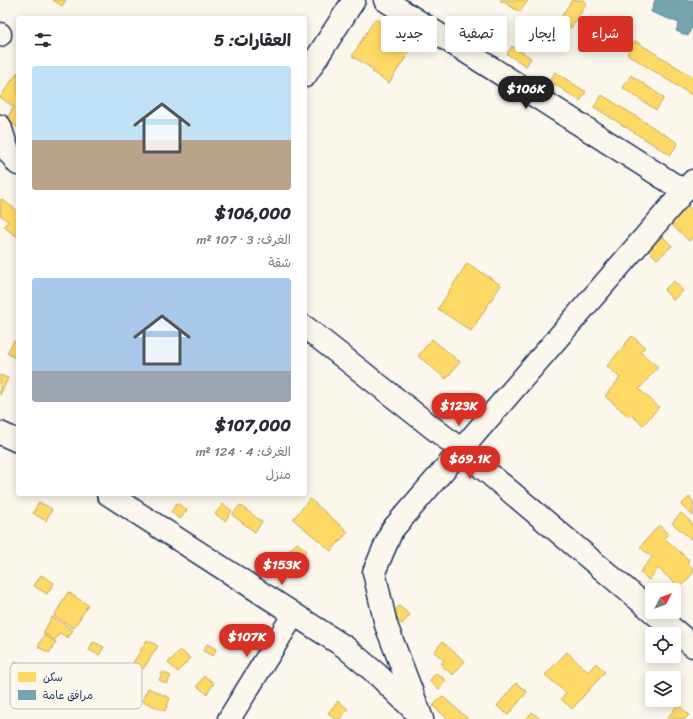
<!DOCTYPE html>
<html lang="ar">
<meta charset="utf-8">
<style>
body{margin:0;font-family:Sriracha,"Playpen Sans Arabic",sans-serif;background:#f7f7f7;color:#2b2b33;direction:rtl;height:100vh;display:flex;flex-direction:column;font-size:15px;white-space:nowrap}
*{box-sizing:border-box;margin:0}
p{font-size:13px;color:#7c7c81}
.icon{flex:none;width:22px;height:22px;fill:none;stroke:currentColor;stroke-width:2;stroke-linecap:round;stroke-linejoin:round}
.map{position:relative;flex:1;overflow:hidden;direction:ltr}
.side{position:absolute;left:16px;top:16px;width:291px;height:480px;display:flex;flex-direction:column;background:#fff;border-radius:4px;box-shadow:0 2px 10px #0003;direction:rtl}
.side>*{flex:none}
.top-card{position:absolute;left:319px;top:16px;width:314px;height:36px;direction:rtl;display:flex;gap:8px}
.needle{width:26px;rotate:48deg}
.fabs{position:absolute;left:645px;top:583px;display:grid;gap:8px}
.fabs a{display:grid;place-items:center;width:36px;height:36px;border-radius:4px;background:#fff;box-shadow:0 2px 10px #0003;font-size:20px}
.price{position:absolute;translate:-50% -34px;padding:0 9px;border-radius:14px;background:#d93025;color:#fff;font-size:13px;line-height:26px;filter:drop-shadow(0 1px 2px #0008)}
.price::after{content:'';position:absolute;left:50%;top:24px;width:12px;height:9px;margin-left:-6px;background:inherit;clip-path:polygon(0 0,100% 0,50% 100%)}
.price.on{background:#222;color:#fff}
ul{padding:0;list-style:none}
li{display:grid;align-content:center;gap:8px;height:212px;padding:0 16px}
li span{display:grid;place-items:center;height:124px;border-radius:4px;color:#555}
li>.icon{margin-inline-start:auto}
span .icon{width:72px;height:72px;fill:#fffc;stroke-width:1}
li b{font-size:17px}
h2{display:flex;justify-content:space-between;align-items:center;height:48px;padding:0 16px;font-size:17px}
.pill{padding:0 14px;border-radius:4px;background:#fff;box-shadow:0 2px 10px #0003;font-size:14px;line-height:36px}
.pill.on{background:#d93025;color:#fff}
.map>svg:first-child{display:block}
</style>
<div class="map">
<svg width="693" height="719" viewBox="0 0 693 719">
<rect width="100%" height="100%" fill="#fbf7ec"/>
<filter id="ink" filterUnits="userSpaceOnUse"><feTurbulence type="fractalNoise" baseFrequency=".025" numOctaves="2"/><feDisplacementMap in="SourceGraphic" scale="8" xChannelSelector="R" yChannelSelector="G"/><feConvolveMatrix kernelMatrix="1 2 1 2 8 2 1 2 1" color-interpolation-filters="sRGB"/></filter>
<g filter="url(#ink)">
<path fill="#ffd966" stroke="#bba664" d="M 53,0 L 66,0 L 62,6 Z
M 500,0 L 528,0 L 520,12 Z
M 572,0 L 583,0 L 587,3 L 571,28 L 559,20 Z
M 375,19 L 388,27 L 393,19 L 407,27 L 402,35 L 415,43 L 389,83 L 372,72 L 374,70 L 352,56 Z
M 635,41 L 693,77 L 693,96 L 627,54 Z
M 512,46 L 531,58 L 526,66 L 507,54 Z
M 18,72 L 18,128 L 6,119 L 14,107 L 0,97 Z
M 555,72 L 586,92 L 580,101 L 550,81 Z
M 631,75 L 664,98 L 656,110 L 623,88 Z
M 602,95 L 678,143 L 670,155 L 594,107 Z
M 1,199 L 18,211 L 18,237 L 4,227 L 8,221 L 0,215 Z
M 686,205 L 693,211 L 693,237 L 689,241 L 670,223 Z
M 660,234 L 672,246 L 657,259 L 646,248 Z
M 467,263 L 501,285 L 471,331 L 438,309 Z
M 674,281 L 683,291 L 673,300 L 664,290 Z
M 632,336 L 645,347 L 640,352 L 658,367 L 639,389 L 659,407 L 643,425 L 631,415 L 629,417 L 605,396 L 620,378 L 607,366 Z
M 432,339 L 460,362 L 446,379 L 418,356 Z
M 14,341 L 18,344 L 18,364 L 15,362 L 17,359 L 7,353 Z
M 0,375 L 8,378 L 0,395 Z
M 689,497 L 693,501 L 693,516 L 681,505 Z
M 310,499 L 348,532 L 331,551 L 293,519 Z
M 39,502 L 52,509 L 46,521 L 33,513 Z
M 177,503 L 187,510 L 180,519 L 171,512 Z
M 223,504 L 232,511 L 225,521 L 215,514 Z
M 240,505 L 262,522 L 255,532 L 232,515 Z
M 681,513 L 693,524 L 693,541 L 672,523 Z
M 659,525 L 668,534 L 664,538 L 689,560 L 687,563 L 693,568 L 693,573 L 680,588 L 658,568 L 649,580 L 640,572 L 652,557 L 640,547 Z
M 297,543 L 307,551 L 297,561 L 287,553 Z
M 41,575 L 54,583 L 47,594 L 34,586 Z
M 68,592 L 88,605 L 74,628 L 54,616 Z
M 399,606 L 410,615 L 402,624 L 391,615 Z
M 52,617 L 73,630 L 68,638 L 60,633 L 55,640 L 43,633 Z
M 44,635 L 56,642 L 49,653 L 38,647 Z
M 147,640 L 158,646 L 143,669 L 133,663 Z
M 93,642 L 104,647 L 99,655 L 89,650 Z
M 442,642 L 465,661 L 453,675 L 441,665 L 444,660 L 434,652 Z
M 207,644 L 216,649 L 213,656 L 203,651 Z
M 180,650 L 190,658 L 178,672 L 168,663 Z
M 567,652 L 588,672 L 596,663 L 605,672 L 572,709 L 561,699 L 566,693 L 545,675 Z
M 15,661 L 21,663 L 18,668 L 13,666 Z
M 163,672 L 171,676 L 167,684 L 159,680 Z
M 436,673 L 446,680 L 439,689 L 429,681 Z
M 204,676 L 214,683 L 207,694 L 197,686 Z
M 516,683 L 527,692 L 508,715 L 497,706 Z
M 148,688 L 170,698 L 165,711 L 142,701 Z
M 442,696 L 467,718 L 466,719 L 448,719 L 433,706 Z
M 338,701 L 348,709 L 340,719 L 335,719 L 328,713 Z
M 678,705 L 689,715 L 685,719 L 670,719 L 668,717 Z
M 532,712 L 540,719 L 526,719 Z"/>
<path fill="#76a5af" stroke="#5b8297" d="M 655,0 L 693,0 L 693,29 L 691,28 L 688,36 L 676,31 L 679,23 L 651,12 Z"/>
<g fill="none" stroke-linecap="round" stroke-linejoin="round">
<defs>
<path id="minor" d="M 385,0 L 684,191
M 0,34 L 0,35
M 305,76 L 354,0
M 0,126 L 8,151 L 18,164
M 305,327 L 461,450 L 652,611
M 0,433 L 18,441
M 108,494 L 345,647 L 378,675 L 416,712
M 653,612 L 693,646
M 229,719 L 294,614
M 422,719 L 386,625 L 374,572 L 392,530 L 693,181"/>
</defs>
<use href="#minor" stroke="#1b2f5e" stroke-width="25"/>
<use href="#minor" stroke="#fbf7ec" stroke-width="22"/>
</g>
</g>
<rect x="10" y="663" width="132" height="46" rx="6" fill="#fbf7ec" stroke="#b8bbc1" stroke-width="1"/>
<rect x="18" y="672" width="18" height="10" fill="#ffd966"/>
<rect x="18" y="690" width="18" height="10" fill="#76a5af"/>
<g font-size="11" fill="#1b2f5e">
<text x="43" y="681">سكن</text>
<text x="43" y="699">مرافق عامة</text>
</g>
</svg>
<div class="fabs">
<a><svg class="needle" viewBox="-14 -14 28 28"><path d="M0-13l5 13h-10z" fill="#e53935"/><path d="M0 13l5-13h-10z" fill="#7c7c81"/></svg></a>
<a><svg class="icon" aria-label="locate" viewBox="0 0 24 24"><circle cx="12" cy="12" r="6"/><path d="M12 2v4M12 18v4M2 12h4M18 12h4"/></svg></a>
<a><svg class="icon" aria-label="layers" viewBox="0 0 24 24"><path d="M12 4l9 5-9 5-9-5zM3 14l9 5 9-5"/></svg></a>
</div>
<b class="price on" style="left:526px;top:110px">$106K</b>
<b class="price" style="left:459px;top:427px">$123K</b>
<b class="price" style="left:470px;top:480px">$69.1K</b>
<b class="price" style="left:282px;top:586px">$153K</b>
<b class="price" style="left:247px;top:658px">$107K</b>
<div class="top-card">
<a class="pill on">شراء</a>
<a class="pill">إيجار</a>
<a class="pill">تصفية</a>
<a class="pill">جديد</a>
</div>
<section class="side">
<h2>العقارات: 5<svg class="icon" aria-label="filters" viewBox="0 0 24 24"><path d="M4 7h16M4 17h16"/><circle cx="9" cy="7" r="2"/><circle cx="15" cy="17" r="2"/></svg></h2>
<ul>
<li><span style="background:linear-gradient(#bfe0f5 60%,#b9a48a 0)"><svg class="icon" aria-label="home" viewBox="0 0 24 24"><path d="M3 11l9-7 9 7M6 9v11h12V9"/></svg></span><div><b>$106,000</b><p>الغرف: 3 · 107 m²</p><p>شقة</p></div></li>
<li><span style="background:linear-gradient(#a9c7e8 75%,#9aa5b1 0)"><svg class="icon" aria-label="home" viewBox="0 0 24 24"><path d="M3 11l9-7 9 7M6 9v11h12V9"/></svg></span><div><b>$107,000</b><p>الغرف: 4 · 124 m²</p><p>منزل</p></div></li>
</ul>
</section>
</div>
